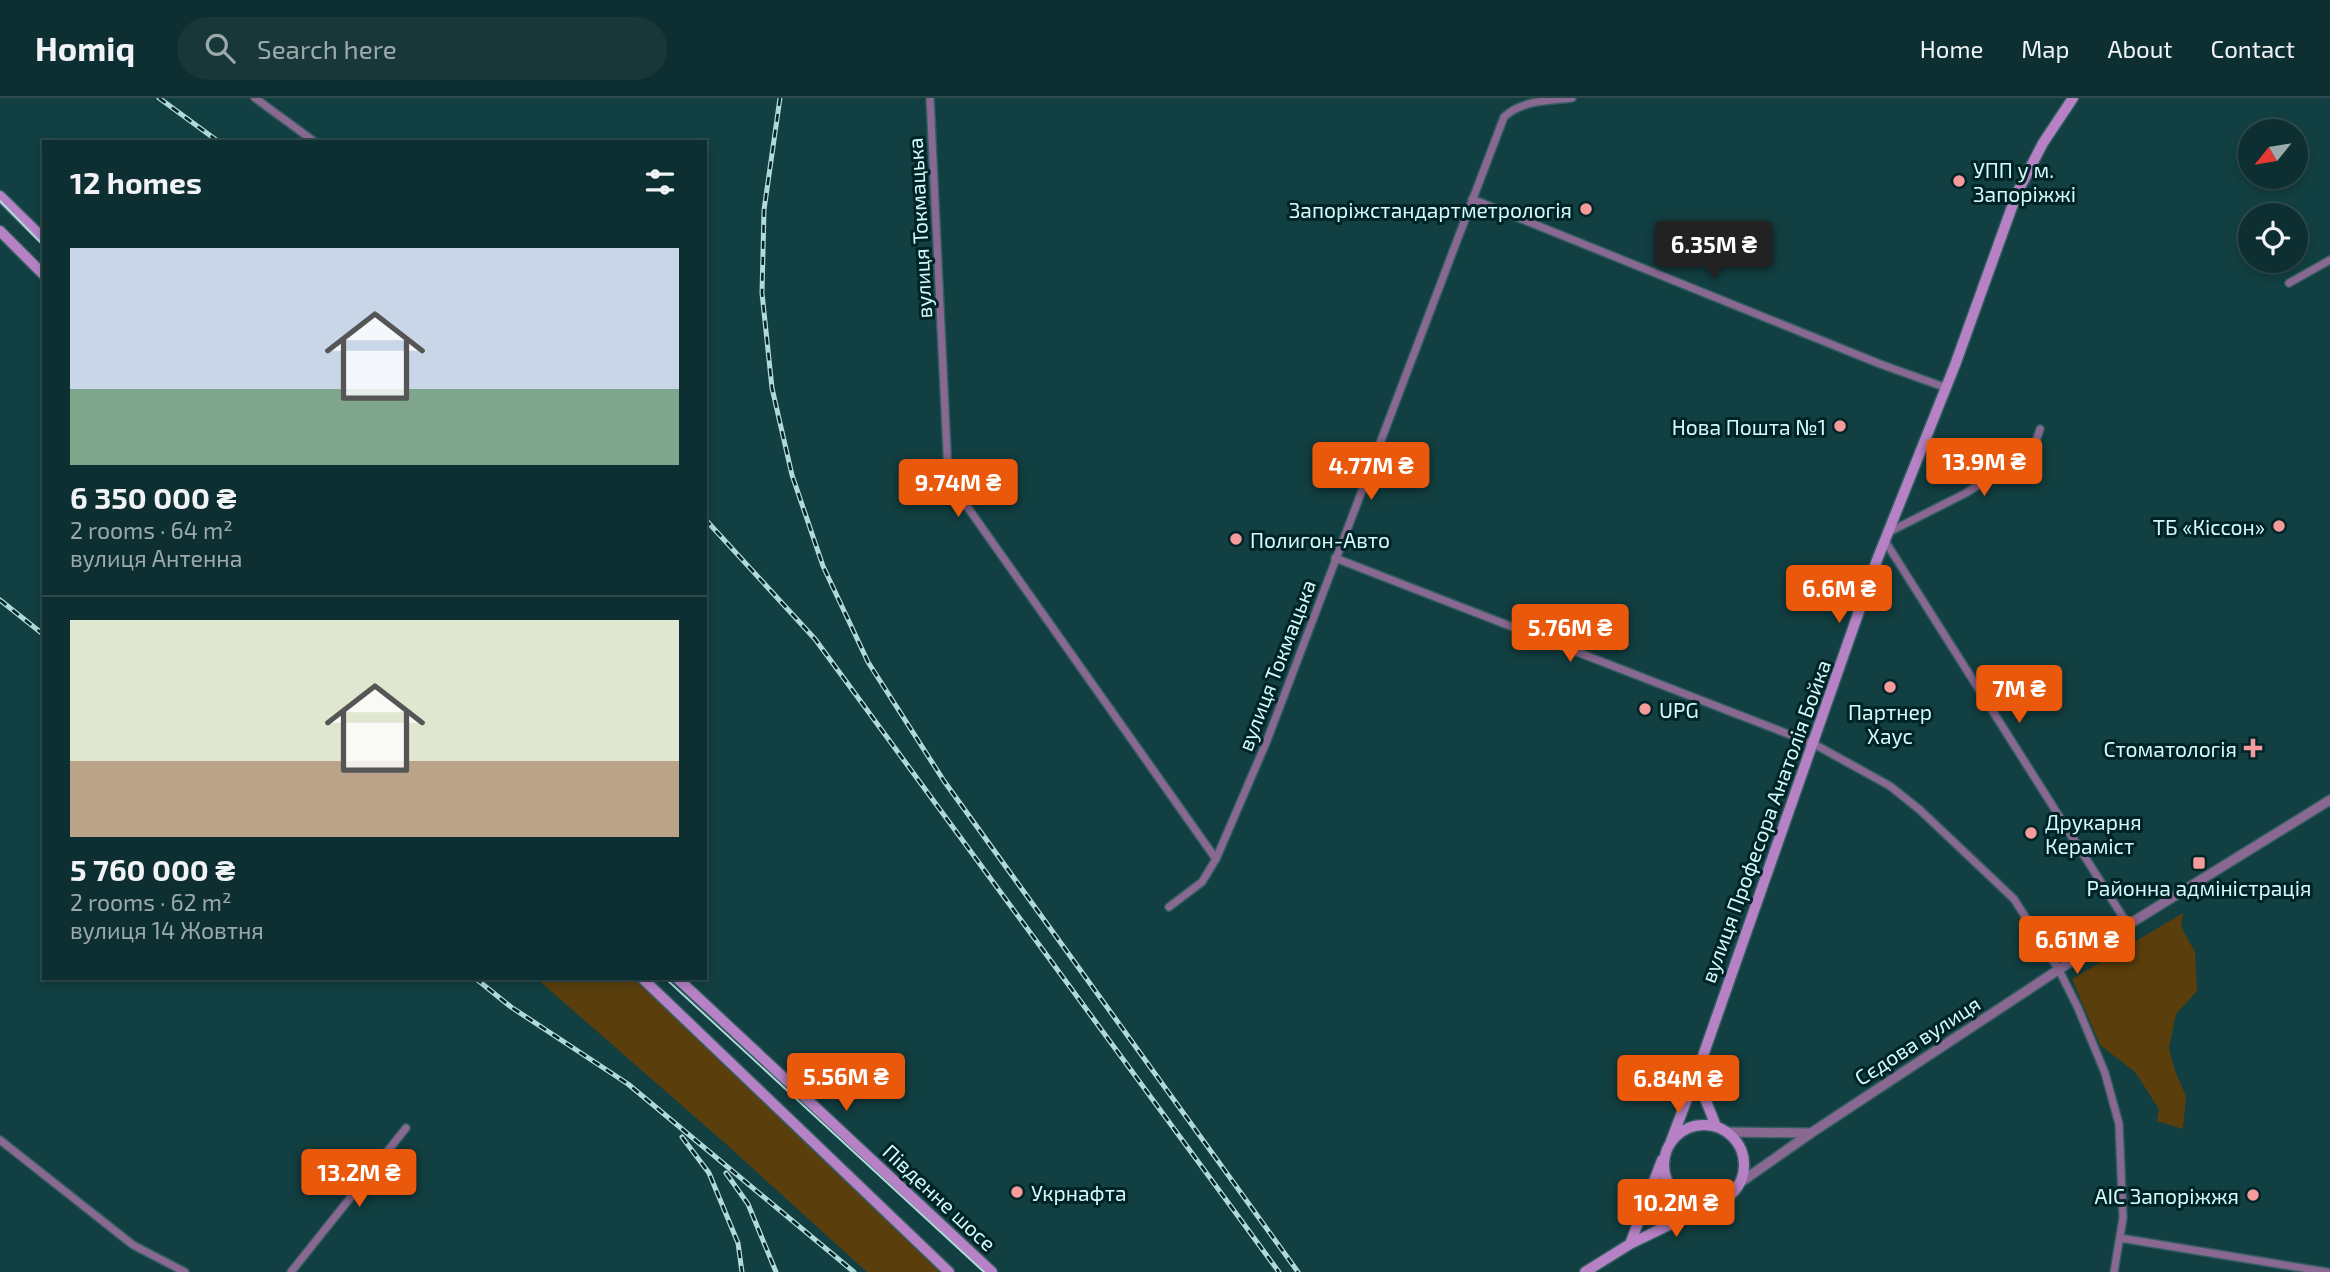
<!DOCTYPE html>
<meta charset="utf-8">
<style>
body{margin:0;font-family:"Exo 2",sans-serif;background:#173739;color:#f1f3f6;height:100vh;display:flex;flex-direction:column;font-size:26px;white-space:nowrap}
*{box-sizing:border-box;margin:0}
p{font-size:23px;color:#9ba9ab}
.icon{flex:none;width:38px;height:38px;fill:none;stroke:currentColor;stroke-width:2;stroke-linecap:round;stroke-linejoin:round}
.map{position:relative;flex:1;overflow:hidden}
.sheet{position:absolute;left:42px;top:42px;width:665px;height:840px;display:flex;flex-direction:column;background:#0e2f31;border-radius:0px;box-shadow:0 4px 10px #0003,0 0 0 2px #2e4a4d}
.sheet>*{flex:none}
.needle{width:46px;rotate:240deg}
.buttons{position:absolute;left:2238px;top:21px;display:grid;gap:14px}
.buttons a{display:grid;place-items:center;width:70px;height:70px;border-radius:50%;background:#0e2f31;box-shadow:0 4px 10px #0003,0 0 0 2px #2e4a4d;font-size:35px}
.price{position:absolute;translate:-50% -60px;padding:0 16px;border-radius:7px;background:#ea580c;color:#fff;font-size:23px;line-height:46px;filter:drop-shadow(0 2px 4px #0008)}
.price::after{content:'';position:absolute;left:50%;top:42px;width:21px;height:16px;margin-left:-10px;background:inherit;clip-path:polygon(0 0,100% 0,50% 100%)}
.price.active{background:#222;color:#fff}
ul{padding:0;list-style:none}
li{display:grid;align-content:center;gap:14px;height:371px;padding:0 28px}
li+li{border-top:2px solid #2e4a4d}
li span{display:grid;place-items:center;height:217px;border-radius:0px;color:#555}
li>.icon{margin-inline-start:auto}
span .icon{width:126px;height:126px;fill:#fffc;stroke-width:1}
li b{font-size:30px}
h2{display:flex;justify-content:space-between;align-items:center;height:84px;padding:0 28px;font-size:30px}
header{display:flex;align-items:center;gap:42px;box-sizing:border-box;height:98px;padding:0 35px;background:#0e2f31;border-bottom:2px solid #2e4a4d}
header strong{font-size:33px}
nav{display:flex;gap:38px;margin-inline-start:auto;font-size:24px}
.search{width:490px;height:63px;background:#173739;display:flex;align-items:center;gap:18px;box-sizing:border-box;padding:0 24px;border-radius:38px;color:#9ba9ab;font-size:26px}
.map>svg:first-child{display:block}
</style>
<header>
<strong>Homiq</strong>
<div class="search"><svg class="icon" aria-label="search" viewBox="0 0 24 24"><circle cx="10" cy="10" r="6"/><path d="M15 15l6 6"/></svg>Search here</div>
<nav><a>Home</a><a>Map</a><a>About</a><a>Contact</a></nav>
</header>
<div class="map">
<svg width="2330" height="1174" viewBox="0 0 2330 1174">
<rect width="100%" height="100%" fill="#123f41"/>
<path fill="#5a3f0c" d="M 2183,815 L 2181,829 L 2195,854 L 2197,893 L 2176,916 L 2169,950 L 2175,973 L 2186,998 L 2183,1031 L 2157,1023 L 2159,1011 L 2135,974 L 2100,947 L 2072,881 Z
M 536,880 L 642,880 L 949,1174 L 867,1174 L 726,1046 Z"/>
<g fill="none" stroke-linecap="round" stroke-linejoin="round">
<defs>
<path id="minor" d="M 255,0 L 315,44
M 930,0 L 948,374 L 954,390 L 1216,761
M 1472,101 L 1880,266 L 1947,290
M 2289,185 L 2330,162
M 1889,434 L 1966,395 L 2033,352 L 2040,331
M 1885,443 L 2128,827
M 1335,460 L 1814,646 L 1890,688 L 1920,712 L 2014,801 L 2059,872 L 2078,910 L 2105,975 L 2119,1026 L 2123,1120 L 2114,1174
M 1169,809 L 1202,784 L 1216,761 L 1266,645 L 1504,19 C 1522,2 1548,3 1572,0
M 0,1042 L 133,1147 L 185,1174
M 2120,1140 L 2327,1174
M 291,1174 L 406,1030"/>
<path id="tertiary" d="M 1727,1034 L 1809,1035
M 1741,1084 L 1811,1035 L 2105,841 L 2330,702"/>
<path id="secondary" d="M 0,98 L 44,141
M 0,133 L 44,177
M 642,880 L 949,1174
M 677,880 L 992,1174
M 1698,972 L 1706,1003 L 1716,1028
M1664 1067a40 40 0 1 1 80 0a40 40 0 1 1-80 0Z
M 1671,1043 L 1698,972 L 1877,462 L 1955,267 L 2017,95 L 2043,45 L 2073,0
M 1630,1146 L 1662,1062
M 1585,1174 L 1630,1146 L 1708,1108"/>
</defs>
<use href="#minor" stroke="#315d5f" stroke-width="10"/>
<use href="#tertiary" stroke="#315d5f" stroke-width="12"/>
<use href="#secondary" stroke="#315d5f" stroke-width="13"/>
<use href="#minor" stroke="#896892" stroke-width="7"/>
<use href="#tertiary" stroke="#896892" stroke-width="9"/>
<use href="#secondary" stroke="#b682c5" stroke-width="10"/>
<path stroke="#b1d9da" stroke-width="2" d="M 0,103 L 44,148
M 665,880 L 984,1174"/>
<defs>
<path id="rail" d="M 159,0 L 219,44
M 780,0 L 764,112 L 762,195 L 772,290 L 792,377 L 823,468 L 868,564 L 944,683 L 1298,1174
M 705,421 L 815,541 L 1279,1174
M 0,502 L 44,537
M 475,880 L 511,909 L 628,986 L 854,1174
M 682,1039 L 709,1075 L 738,1145 L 742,1174
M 726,1075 L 748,1106 L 776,1174"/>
</defs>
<use href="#rail" stroke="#b1d9da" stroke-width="5"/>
<use href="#rail" stroke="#002426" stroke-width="2.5" stroke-dasharray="8" stroke-linecap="butt"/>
</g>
<g fill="#f59b9c" stroke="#002426" stroke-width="2.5">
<circle cx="1959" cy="83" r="7"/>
<circle cx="1586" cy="111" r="7"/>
<circle cx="1840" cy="328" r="7"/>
<circle cx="2279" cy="428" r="7"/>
<circle cx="1236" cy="441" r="7"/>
<circle cx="1890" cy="589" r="7"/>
<circle cx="1645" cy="611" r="7"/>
<path d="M2249.5 639.5h7v7h7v7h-7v7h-7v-7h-7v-7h7z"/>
<circle cx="2031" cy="735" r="7"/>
<rect x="2192" y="758" width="14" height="14" rx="3.5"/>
<circle cx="1017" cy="1094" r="7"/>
<circle cx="2253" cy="1097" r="7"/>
</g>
<g text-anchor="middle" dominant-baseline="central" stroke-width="6" stroke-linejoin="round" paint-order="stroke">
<g font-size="21" fill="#d3fafb" stroke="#002426" text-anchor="start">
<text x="1973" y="71">УПП у м.<tspan x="1973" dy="24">Запоріжжі</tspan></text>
<text x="1572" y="111" text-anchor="end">Запоріжстандартметрологія</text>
<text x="1826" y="328" text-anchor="end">Нова Пошта №1</text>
<text x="2265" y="428" text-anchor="end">ТБ «Кіссон»</text>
<text x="1250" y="441">Полигон-Авто</text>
<text x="1659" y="611">UPG</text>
<text x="1890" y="613" text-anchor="middle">Партнер<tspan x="1890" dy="24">Хаус</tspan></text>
<text x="2237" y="650" text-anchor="end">Стоматологія</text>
<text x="2045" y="723">Друкарня<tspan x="2045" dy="24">Кераміст</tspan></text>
<text x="2199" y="789" text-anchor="middle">Районна адміністрація</text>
<text x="1031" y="1094">Укрнафта</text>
<text x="2239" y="1097" text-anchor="end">АІС Запоріжжя</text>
</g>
<g font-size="21" fill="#d3fafb" stroke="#002426">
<text transform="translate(919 130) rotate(-93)">вулиця Токмацька</text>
<text transform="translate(1276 567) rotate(-69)">вулиця Токмацька</text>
<text transform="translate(1765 723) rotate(-70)">вулиця Професора Анатолія Бойка</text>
<text transform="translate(1917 942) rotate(-33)">Сєдова вулиця</text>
<text transform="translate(940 1099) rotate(43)">Південне шосе</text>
</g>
</g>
</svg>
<div class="buttons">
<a><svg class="needle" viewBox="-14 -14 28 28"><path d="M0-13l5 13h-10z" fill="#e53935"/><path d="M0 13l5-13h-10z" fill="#9ba9ab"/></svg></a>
<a><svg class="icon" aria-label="locate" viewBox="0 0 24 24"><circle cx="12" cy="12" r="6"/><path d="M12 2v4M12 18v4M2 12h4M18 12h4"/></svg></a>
</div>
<b class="price active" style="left:1714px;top:183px">6.35M ₴</b>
<b class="price" style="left:1984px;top:400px">13.9M ₴</b>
<b class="price" style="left:1371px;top:404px">4.77M ₴</b>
<b class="price" style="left:958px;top:421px">9.74M ₴</b>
<b class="price" style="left:1839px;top:527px">6.6M ₴</b>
<b class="price" style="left:1570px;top:566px">5.76M ₴</b>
<b class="price" style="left:2019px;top:627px">7M ₴</b>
<b class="price" style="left:2077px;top:878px">6.61M ₴</b>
<b class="price" style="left:846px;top:1015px">5.56M ₴</b>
<b class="price" style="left:1678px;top:1017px">6.84M ₴</b>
<b class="price" style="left:359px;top:1111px">13.2M ₴</b>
<b class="price" style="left:1676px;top:1141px">10.2M ₴</b>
<section class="sheet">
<h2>12 homes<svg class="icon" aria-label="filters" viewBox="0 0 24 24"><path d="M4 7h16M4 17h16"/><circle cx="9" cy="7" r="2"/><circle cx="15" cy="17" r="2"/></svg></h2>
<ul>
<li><span style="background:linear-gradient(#c9d6e8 65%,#7fa58c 0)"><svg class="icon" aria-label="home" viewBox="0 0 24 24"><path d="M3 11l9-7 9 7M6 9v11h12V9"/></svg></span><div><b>6 350 000 ₴</b><p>2 rooms · 64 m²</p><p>вулиця Антенна</p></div></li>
<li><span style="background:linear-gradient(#dfe7d0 65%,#b9a48a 0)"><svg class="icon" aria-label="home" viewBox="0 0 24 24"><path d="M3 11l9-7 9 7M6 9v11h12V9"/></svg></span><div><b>5 760 000 ₴</b><p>2 rooms · 62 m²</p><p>вулиця 14 Жовтня</p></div></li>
</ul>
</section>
</div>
